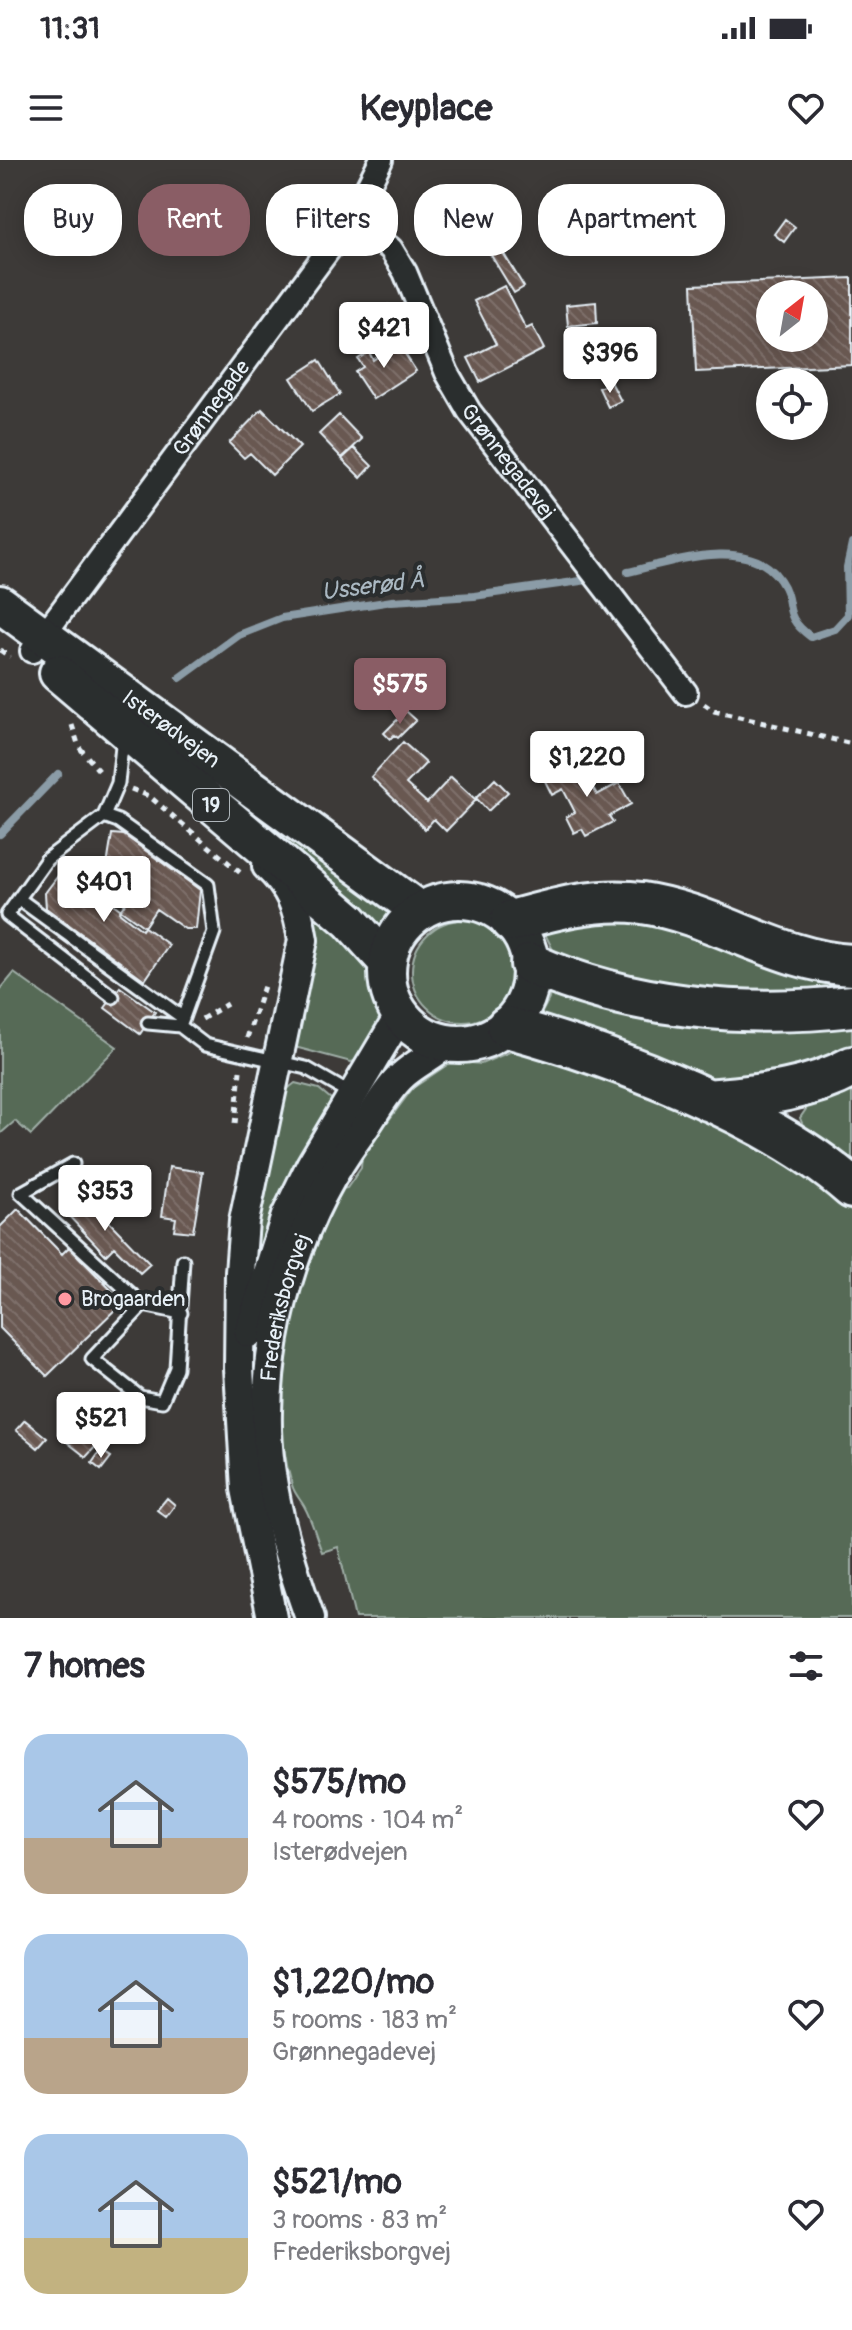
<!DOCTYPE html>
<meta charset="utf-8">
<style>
body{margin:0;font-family:Pangolin,sans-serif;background:#f7f7f7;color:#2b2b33;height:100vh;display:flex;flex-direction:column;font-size:30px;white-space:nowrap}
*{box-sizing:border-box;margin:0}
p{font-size:26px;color:#7c7c81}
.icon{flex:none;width:44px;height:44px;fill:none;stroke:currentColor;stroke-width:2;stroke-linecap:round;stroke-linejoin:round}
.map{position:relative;height:1458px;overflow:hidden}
.drawer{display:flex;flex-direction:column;background:#fff;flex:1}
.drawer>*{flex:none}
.guide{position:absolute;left:24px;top:24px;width:804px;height:72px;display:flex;gap:16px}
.needle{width:52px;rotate:31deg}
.controls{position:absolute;left:756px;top:120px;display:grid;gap:16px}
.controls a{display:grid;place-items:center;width:72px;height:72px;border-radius:50%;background:#fff;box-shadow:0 4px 20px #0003;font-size:40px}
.price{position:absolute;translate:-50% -68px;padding:0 18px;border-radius:8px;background:#fff;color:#222;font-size:26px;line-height:52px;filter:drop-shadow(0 2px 4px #0008)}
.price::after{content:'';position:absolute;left:50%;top:48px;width:24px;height:18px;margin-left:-12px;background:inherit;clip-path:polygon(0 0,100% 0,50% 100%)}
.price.on{background:#8a5d65;color:#fff}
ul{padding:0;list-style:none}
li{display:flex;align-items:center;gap:24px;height:200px;padding:0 24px}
li span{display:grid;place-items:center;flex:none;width:224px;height:160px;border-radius:24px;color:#555}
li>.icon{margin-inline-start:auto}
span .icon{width:96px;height:96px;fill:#fffc;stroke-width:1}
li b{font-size:34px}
h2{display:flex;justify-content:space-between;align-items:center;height:96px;padding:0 24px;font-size:34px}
.tag{padding:0 28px;border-radius:32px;background:#fff;box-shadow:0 4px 20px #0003;font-size:28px;line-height:72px}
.tag.on{background:#8a5d65;color:#fff}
.status{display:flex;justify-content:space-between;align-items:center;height:56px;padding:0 40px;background:#fff;direction:ltr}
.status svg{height:22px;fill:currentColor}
header{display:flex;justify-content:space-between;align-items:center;height:104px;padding:0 24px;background:#fff;font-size:36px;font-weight:800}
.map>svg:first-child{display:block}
</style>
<div class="status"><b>11:31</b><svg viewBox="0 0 49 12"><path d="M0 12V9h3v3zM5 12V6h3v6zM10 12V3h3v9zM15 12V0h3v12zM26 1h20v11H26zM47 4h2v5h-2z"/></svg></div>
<header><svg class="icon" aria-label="menu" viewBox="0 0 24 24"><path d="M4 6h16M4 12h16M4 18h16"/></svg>Keyplace<svg class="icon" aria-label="heart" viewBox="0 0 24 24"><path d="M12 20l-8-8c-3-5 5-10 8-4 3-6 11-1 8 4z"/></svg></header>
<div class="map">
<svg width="852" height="1458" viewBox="0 0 852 1458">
<defs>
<pattern id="building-back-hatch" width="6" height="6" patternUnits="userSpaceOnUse" patternTransform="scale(2)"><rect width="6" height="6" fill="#695851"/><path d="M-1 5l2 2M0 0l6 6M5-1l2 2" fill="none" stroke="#7e706b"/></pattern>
</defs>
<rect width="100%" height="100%" fill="#3d3a38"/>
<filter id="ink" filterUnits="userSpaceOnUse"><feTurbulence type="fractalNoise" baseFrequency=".0125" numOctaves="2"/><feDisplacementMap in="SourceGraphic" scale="16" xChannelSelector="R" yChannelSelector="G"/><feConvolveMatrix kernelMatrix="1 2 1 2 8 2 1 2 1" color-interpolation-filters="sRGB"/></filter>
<g filter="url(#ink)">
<path fill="#566a56" stroke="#9faea7" stroke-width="2" d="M 117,535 L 399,745 L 379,773 Z
M 315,751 L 371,802 L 383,851 L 380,874 L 362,899 L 351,902 L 291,886 L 313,790 Z
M 618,753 L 852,815 L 852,834 L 705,835 L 557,798 L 539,762 Z
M412 811a51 51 0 1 1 102 0a51 51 0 1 1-102 0Z
M 14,813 L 117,887 L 31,975 L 15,961 L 0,974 L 0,830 Z
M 550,826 L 852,855 L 852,892 L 807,916 L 714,923 L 539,858 L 549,839 Z
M 522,887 L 548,891 L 768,990 L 852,1051 L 852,1458 L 355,1458 L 338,1387 L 322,1392 C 316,1377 312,1360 304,1346 C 300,1339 294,1333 292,1325 C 262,1225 299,1120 340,1029 L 347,1028 L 361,1008 L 362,996 L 413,928 L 453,901 L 481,904 Z
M 852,920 L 852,1008 L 808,978 L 800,958 L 811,942 Z
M 295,923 L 319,929 L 337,944 L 253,1124 L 257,1066 L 280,935 Z"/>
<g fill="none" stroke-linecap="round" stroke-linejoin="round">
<path stroke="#8b9ca7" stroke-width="8" d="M 628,412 C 671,402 750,374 780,420 C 797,445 779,453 811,477 L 835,469 L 848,455 L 847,407 L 852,384
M 180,518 L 239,475 L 282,458 L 392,441 L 474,436 L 588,420
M 0,674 L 58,614"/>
</g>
<path fill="url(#building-back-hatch)" stroke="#e8f1f8" stroke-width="2" fill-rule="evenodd" d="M 785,59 L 795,67 L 784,82 L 774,74 Z
M 499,86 L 524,127 L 514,133 L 489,92 Z
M 852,118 L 852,205 L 696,212 L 692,125 ZM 770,134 L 814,134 L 814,178 L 770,178 Z
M 504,126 L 526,169 L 532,166 L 544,189 L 480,222 L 468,198 L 496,184 L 474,141 Z
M 596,142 L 597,163 L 568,166 L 566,145 Z
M 388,145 L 404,170 L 382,183 L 366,159 Z
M 398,183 L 416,211 L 373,239 L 355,212 L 363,207 L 358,199 L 369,192 L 373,200 Z
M 319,200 L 340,234 L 312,251 L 291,218 Z
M 611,222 L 621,241 L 608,247 L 599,228 Z
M 262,249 L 300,287 L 272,315 L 250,293 L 244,298 L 229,283 Z
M 339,255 L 362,279 L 342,298 L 319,274 Z
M 354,288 L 372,306 L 361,318 L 342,299 Z
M 406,551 L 416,560 L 398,578 L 394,575 L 390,579 L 384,573 Z
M 403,582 L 426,603 L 406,624 L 427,643 L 451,617 L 476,640 L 446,671 L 434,659 L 425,669 L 371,617 Z
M 578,600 L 597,635 L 619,623 L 631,644 L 609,656 L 613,662 L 586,676 L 582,669 L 574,673 L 566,657 L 575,652 L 563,629 L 552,635 L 544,619 Z
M 495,619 L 508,632 L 488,651 L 476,638 Z
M 112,674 L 124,675 L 200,730 L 196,769 L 185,769 L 156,749 L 142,770 L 119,752 L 133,732 L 106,712 Z
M 64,708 L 169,785 L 145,820 L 46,748 L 45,733 Z
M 120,827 L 155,852 L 140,874 L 105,848 Z
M 169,1007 L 203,1012 L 193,1072 L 174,1070 L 176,1058 L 162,1056 Z
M 84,1036 L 150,1104 L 140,1113 L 114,1087 L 106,1095 L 66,1053 Z
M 18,1049 L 62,1094 L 69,1087 L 123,1142 L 47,1216 L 0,1168 L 0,1067 Z
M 25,1260 L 47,1278 L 38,1288 L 16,1270 Z
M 77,1270 L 96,1286 L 86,1297 L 67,1282 Z
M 101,1290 L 111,1297 L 101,1310 L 92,1303 Z
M 167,1338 L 175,1345 L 166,1357 L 157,1350 Z"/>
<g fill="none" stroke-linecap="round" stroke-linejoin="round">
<defs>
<path id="service" d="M 123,577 L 118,623 L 104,656 L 118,661 L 208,725 L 214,772 L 180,866
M 104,656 L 47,699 L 7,755 L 113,837
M 19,739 L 183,858
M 148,863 L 180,866 L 205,885 L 306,908 L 351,934
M 73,1004 L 21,1033 L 143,1145 L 92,1199 L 140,1237 L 162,1241 L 176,1208 L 183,1101
M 143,1145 L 181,1153"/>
<g id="minor">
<path id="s1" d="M 352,58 L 391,89 L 405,112 L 447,213 L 469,251 L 686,533"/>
<path id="s2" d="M 32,491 L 352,58 L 381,0"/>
</g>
<g id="tertiary">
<path d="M 267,706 C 291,728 298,748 303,780 L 244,1061 L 240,1112 L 239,1208 L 246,1329 L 272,1458"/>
<path d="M 249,1173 L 286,1056 L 311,1005 L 400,855"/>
<path id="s3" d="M 310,1458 C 287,1394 265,1320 267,1251 C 269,1154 302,1052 360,974 C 373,956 386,930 403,915 C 416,903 433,896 447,883"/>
</g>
<g id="primary">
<path id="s4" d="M 0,444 L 420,751"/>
<path d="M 58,513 L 350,761 L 387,802"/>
<circle cx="459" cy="812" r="72"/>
</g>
<path id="motorway" d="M 511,761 C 554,749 597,737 642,743 C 716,754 777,801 852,805
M 531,804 C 630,848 745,858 852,846
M 507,867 C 613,896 771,955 852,1028
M 708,940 C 759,935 806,932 852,907"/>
</defs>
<use href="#service" stroke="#e8f1f8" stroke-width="17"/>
<use href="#minor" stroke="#e8f1f8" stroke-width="28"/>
<use href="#tertiary" stroke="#e8f1f8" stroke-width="34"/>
<use href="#primary" stroke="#e8f1f8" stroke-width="42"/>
<use href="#motorway" stroke="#e8f1f8" stroke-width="46"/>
<path stroke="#e8f1f8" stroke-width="5" stroke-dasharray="6 6" stroke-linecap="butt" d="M 0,490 L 10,497
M 704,544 L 714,551 L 852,584
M 72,565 L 79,587 L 101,613
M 131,629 L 149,636 L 243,715
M 202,859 L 227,844
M 247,878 L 264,826
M 235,964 L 240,911"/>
<use href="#service" stroke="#2a2d2e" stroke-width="11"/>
<use href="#minor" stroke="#2a2d2e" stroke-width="22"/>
<use href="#tertiary" stroke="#2a2d2e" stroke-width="28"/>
<use href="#primary" stroke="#2a2d2e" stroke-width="36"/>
<use href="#motorway" stroke="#2a2d2e" stroke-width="40"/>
</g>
</g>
<circle fill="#ff9aa2" stroke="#2a2d2e" stroke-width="3" cx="65" cy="1139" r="8"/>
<g text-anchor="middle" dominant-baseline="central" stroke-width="8" stroke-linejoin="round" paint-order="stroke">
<rect fill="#2a2d2e" stroke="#afb6bb" stroke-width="2" x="193" y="629" width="36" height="32" rx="6"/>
<g font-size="20" font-weight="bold" fill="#e8f1f8">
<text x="211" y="645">19</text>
</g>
<g font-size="22" fill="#e8f1f8" stroke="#2a2d2e">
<text stroke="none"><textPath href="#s2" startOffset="302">Grønnegade</textPath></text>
<text stroke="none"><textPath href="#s1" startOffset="294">Grønnegadevej</textPath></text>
<text stroke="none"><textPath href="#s4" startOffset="212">Isterødvejen</textPath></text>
<text stroke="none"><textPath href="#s3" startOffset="318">Frederiksborgvej</textPath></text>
</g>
<g font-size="22" fill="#e8f1f8" stroke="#2a2d2e" text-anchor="start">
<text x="81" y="1139">Brogaarden</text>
</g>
<g font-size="24" font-style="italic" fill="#aab8c2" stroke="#2a2d2e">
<text transform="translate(373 426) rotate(-7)">Usserød Å</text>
</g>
</g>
</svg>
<div class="controls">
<a><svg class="needle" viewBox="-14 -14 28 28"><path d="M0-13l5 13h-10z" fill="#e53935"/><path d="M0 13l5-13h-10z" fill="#7c7c81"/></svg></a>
<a><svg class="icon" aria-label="locate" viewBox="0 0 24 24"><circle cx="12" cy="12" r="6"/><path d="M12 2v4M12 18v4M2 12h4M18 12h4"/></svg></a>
</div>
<b class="price" style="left:384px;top:210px">$421</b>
<b class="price" style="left:610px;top:235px">$396</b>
<b class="price on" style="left:400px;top:566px">$575</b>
<b class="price" style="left:587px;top:639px">$1,220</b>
<b class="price" style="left:104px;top:764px">$401</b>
<b class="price" style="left:105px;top:1073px">$353</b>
<b class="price" style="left:101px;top:1300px">$521</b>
<div class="guide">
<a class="tag">Buy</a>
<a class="tag on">Rent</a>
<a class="tag">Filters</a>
<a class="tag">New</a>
<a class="tag">Apartment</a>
</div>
</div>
<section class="drawer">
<h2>7 homes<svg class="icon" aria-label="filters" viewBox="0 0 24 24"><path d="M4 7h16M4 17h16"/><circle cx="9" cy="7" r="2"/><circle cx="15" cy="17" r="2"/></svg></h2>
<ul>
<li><span style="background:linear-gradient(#a9c7e8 65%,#b9a48a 0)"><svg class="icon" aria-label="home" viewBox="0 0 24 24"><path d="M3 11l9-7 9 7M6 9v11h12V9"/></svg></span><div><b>$575/mo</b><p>4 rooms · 104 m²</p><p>Isterødvejen</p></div><svg class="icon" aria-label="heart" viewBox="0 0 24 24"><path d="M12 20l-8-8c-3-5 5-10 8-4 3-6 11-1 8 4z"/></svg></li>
<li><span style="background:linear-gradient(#a9c7e8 65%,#b9a48a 0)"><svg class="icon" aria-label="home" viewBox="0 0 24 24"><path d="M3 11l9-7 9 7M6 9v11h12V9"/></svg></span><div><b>$1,220/mo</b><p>5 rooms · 183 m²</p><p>Grønnegadevej</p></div><svg class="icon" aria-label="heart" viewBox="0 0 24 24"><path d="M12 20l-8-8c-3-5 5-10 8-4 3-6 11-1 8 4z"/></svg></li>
<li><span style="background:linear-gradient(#a9c7e8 65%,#c2b280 0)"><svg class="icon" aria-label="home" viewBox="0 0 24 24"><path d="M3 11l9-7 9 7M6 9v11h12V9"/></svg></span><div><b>$521/mo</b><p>3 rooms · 83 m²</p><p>Frederiksborgvej</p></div><svg class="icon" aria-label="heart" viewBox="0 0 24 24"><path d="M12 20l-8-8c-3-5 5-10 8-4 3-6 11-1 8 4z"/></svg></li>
</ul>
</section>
